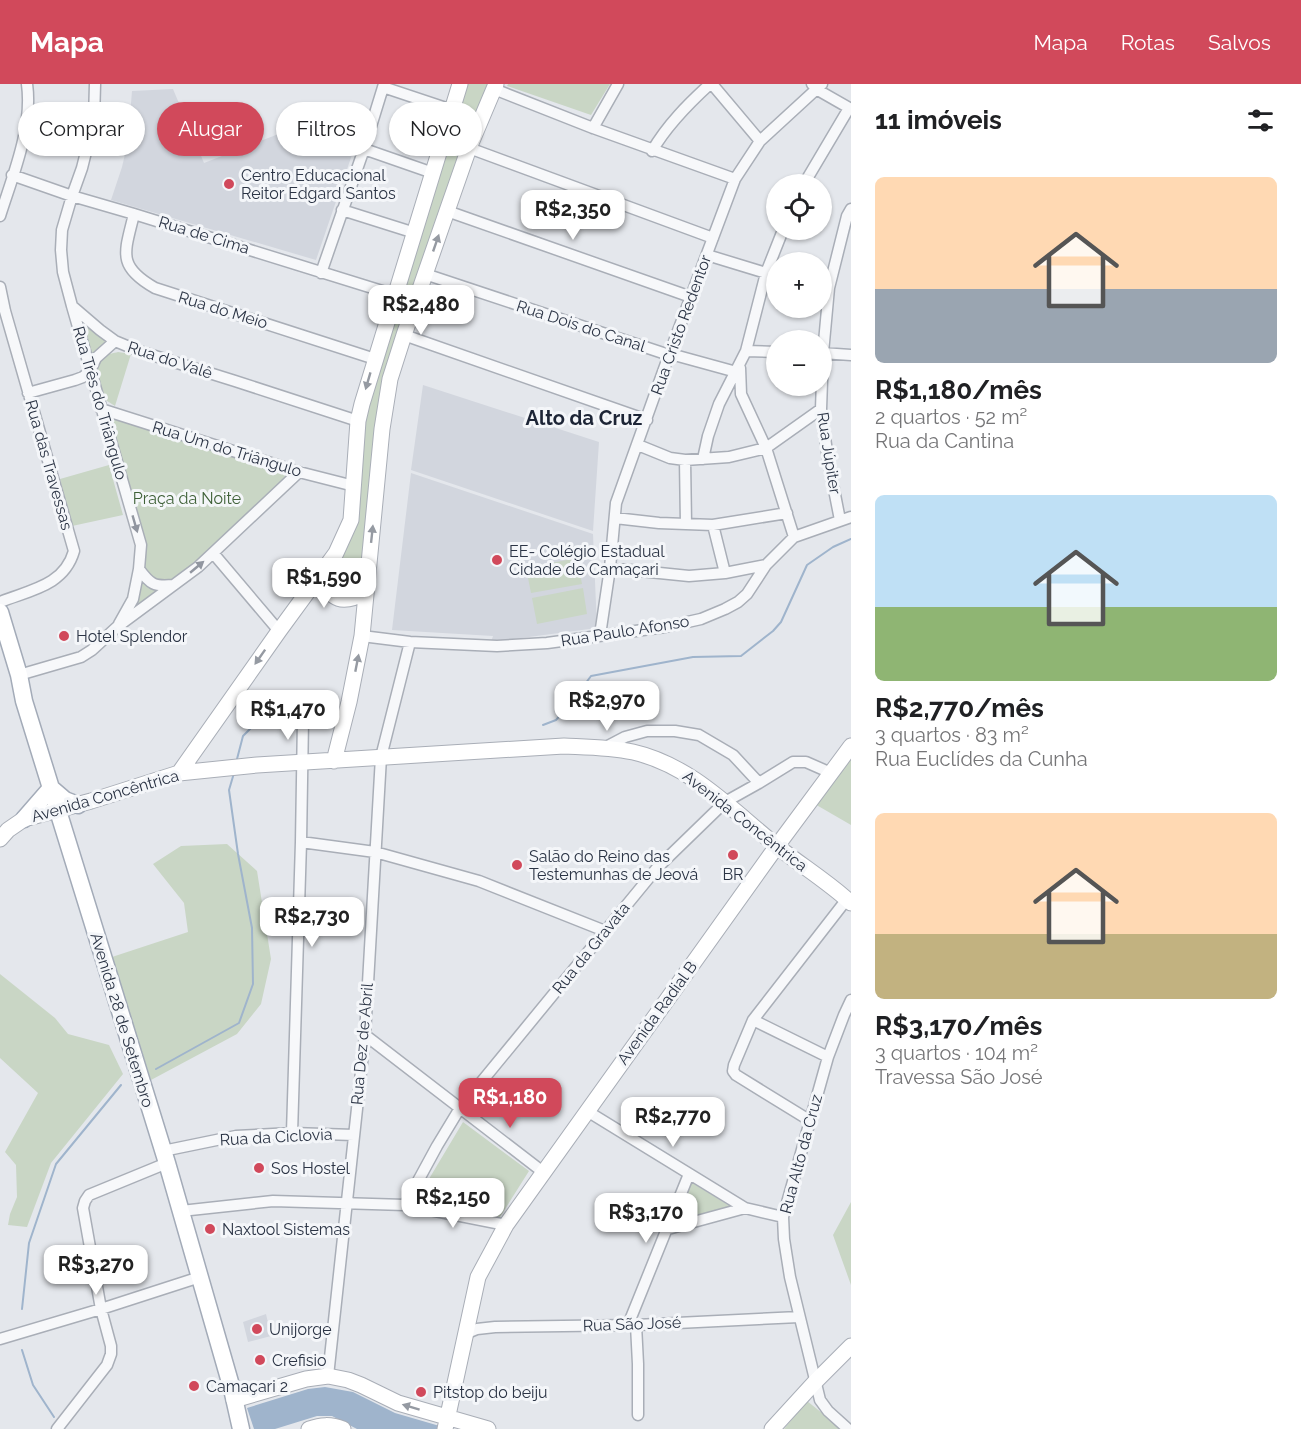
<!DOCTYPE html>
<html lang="pt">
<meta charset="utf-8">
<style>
body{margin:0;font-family:Raleway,sans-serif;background:#f2f2f2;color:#202124;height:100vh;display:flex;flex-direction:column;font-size:22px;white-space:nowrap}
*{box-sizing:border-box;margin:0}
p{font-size:20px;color:#757577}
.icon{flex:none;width:33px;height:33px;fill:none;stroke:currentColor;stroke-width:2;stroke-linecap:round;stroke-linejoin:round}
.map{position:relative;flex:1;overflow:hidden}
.panel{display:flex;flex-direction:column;background:#fff;width:450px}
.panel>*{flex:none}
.guide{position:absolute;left:18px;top:18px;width:570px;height:54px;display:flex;gap:12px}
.tools{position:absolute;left:766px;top:90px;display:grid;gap:12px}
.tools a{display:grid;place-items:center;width:66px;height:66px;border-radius:50%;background:#fff;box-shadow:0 2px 4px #0004;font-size:30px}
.price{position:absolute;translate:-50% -51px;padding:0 14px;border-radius:12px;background:#fff;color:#222;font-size:20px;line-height:39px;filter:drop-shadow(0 2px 3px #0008)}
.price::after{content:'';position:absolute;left:50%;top:36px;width:18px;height:14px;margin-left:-9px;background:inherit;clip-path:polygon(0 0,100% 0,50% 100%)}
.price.current{background:#d1495b;color:#fff}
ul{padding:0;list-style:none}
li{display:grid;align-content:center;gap:12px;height:318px;padding:0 24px}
li span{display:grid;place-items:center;height:186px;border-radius:9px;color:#555}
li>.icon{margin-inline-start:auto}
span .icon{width:108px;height:108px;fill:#fffc;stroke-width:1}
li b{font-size:26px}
h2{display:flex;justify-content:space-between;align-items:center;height:72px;padding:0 24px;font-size:26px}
.chip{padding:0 21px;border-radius:27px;background:#fff;box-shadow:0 2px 4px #0004;font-size:21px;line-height:54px}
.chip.current{background:#d1495b;color:#fff}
header{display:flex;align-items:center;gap:36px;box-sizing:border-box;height:84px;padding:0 30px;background:#d1495b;color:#fff}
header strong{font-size:28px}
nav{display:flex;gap:33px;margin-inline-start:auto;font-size:21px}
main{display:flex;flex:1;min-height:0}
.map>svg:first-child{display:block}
</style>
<header>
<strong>Mapa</strong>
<nav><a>Mapa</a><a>Rotas</a><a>Salvos</a></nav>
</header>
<main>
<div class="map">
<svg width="851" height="1345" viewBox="0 0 851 1345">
<rect width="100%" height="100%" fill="#e4e7ec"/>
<path fill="#d2d6de" d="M 173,5 L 204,79 L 307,39 L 356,59 L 316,176 L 111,116 L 122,83 L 128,57 L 132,7 Z
M 423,301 L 599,358 L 593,447 L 411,386 Z
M 411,389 L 593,450 L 597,544 L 491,558 L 493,552 L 392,546 Z
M 266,1230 L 271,1252 L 248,1258 L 243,1238 Z"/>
<path fill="#c9d6c5" d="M 460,0 L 496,0 L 387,293 L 361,504 L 340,510 L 331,503 L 326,492 L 350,437 L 358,337 Z
M 508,0 L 610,0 L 591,31 L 507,2 Z
M 78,230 L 97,250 L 111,260 L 91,276 Z
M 118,268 L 131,270 L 115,322 L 104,315 C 100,302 90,283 104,272 C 107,270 114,269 118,268 Z
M 105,329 L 293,389 L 197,480 L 122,538 L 143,459 Z
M 109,381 L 123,431 L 72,442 L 60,395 Z
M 577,474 L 582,500 L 531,509 L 526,484 Z
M 583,504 L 587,530 L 537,540 L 532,514 Z
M 851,667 L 851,741 L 813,719 Z
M 227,760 L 257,787 L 271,875 L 261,920 L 237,950 L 151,996 L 112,873 L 188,848 L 184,819 L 153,780 L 181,762 Z
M 0,890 L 55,934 L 68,950 L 109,961 L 123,990 L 51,1079 L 27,1143 L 8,1141 L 10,1130 L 17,1113 L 16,1081 L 5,1068 L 38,1009 L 0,974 Z
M 463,1038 L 529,1087 L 500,1133 L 417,1115 Z
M 691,1098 L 733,1124 L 676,1136 Z
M 851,1118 L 851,1201 L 833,1151 Z
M 807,1317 L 842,1345 L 784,1345 Z"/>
<path fill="#9fb4cc" d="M 325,1303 L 353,1308 L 395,1329 L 450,1345 L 357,1345 L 332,1332 L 317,1332 L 275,1345 L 254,1345 L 247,1324 L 308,1305 Z"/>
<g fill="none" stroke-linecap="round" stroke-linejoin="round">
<path stroke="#9fb4cc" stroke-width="2" d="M 543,641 L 556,636 L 571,619 L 591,592 L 693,573 L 741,572 L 773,547 L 781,538 L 807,481 L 833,463 L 851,455
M 237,675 L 243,652 L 261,634 L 275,624 L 307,618 L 325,621 L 339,628
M 156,985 L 239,939 L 253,900 L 252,844 L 238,770 L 229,706 L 234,689
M 22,1225 L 29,1159 L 56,1080 L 121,1001
M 22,1266 L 33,1301 L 54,1333"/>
<defs>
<path id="street" d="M 95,0 L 94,36 L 82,84 L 72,112 L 62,146 L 61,166 L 63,188 L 72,222 L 100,246 L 115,257 L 139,267 L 235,297 L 358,337
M 712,0 L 760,57
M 812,0 L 816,5 L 851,25
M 383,3 L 452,26
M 494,5 L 593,44 L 735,95
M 593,44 L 618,0
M 469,64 L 713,154
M 364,65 L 433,89
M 652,67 C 667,41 688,20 710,0
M 12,91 L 72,112 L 134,130 L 395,211
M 804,100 L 849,24
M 342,126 L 415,149
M 447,127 L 691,213
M 134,130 C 125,168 116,182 155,204 L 375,275
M 0,132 C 13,91 33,43 27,0
M 707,171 L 766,189
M 321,189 L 364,65 L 384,0
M 425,190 L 669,271 L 678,272 L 740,289
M 0,203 L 5,227 L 74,467 C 64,502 30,506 0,518
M 72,222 L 141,461 L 139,485 L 133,515 L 119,540
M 404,251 L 647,336
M 746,267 L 777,268
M 822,269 L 851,271
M 740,284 L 741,310 L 766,364 L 794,453
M 28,309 L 75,296 L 83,293 L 90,287 L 96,274 L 115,257
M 101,325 L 299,388 L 354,402
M 638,361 L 670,374 L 685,376 L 729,373 L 766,364 L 821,325
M 703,375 L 708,352 L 719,320 L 746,267 L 766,189 L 783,146
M 685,376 L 686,440
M 615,434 L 659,439 L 713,441 L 787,429
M 840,436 L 828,375 L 821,325 L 823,269 L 829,204 L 847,132 L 851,125
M 713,441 L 725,489
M 213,469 L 279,547
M 610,484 L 689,492 L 725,489 L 766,481
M 139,485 C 150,500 154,503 173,501
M 600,551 L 610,484 L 616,419 L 669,271 L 735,95 L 760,57 L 822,0
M 362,552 L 410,558 L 497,562 L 547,559 L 665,543 L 701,535 L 725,525 L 738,518 L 747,510 L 766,481 L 794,453 L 851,433
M 19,591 L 81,573 L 92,566 L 117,543 L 198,483 L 299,388
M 604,664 L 625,653 L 647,647 L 675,647 L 699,651 L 733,671 L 759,699
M 301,758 L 375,768 L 479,797 L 605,847
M 753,936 L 828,973
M 365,951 L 543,1088
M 587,1027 L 745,1124 L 783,1133
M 809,1036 L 736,991 L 733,987 L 734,981 L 753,936 L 847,815
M 292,1049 L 301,758 L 303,635
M 163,1067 L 236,1052 L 292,1049 L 354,1051
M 405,1121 L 437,1062 L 460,1024 L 657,784 L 725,718 L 759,699 L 793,678 L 806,678 L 831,689
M 181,1127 L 273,1117 L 405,1121 L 506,1141
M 668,1145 L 745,1124
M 628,1241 L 689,1090
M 636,1241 L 638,1280 L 638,1331
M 465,1250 L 477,1245 L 495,1243 L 636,1241 L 799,1233
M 0,1255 L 101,1225 L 200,1193
M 328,1292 L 365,951 L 381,673 L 410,558
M 57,1345 L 107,1281 L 111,1270 L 111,1262 L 101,1225 L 83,1124 L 85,1117 L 89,1111 L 167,1079
M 848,1345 L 828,1327 L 820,1316 L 790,1193 L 784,1155 L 783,1133 L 828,973 L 844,931 L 851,916"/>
<path id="secondary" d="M 320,493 C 331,517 343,521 366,508
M 334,677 L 349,618 L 362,552 L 382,345 L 390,295 L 404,251 L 447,127 L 469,64 L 496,0
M 179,689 L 279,547 L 336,469 L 351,436 L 358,337 L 362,320 L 460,0
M 0,755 L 8,746 L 24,735 L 91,717 L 179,689 L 257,681 L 564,662 C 586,663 610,663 633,668 C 691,681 733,727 778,763 C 802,782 828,798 851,819
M 234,1316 L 306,1295 L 328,1292 L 348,1296 L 361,1301 L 398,1319 L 488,1345
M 309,1345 C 321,1341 330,1340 343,1345
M 445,1345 L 478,1193 L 506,1141 L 777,762 L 851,662
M 772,1345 L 815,1298 L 851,1262"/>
<path id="primary" d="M 0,528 L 19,591 L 24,617 L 167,1079 L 232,1305 L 241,1345
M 24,735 L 51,704 L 65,716 L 78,721"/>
</defs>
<use href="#street" stroke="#a9aeb7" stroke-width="13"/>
<use href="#secondary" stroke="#a9aeb7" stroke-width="17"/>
<use href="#primary" stroke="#a3abb8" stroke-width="19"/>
<use href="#street" stroke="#f7f8fa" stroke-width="10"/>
<use href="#secondary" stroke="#fff" stroke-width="15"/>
<use href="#primary" stroke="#fff" stroke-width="16"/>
</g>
<defs><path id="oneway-solid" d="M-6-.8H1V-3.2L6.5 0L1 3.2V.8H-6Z" transform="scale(1.5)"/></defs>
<g fill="#959aa2">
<use href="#oneway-solid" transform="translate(436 159) rotate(-71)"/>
<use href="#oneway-solid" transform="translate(368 297) rotate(106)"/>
<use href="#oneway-solid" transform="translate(372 450) rotate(-84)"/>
<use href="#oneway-solid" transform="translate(260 573) rotate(125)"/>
<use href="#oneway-solid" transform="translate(357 579) rotate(-79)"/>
<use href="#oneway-solid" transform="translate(411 1323) rotate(-163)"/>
</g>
<g fill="#9196a0">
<use href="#oneway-solid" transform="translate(135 440) rotate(74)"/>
<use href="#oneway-solid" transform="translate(197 483) rotate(-40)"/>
</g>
<g fill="#d1495b" stroke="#f4f6f9" stroke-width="2">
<circle cx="229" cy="100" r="6"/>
<circle cx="497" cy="476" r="6"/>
<circle cx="64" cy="552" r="6"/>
<circle cx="733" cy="771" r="6"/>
<circle cx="517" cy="781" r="6"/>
<circle cx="259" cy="1084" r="6"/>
<circle cx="210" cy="1145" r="6"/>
<circle cx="257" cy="1245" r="6"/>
<circle cx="260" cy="1276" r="6"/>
<circle cx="194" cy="1302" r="6"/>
<circle cx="421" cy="1308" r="6"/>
</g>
<g text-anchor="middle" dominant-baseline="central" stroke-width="6" stroke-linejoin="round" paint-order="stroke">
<g font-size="16" fill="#2b3445" stroke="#f4f6f9" text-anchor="start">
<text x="241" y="91">Centro Educacional<tspan x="241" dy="18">Reitor Edgard Santos</tspan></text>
<text x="509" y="467">EE- Colégio Estadual<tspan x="509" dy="18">Cidade de Camaçari</tspan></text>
<text x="76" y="552">Hotel Splendor</text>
<text x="529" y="772">Salão do Reino das<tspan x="529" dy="18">Testemunhas de Jeová</tspan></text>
<text x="733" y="790" text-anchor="middle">BR</text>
<text x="271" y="1084">Sos Hostel</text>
<text x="222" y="1145">Naxtool Sistemas</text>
<text x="269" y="1245">Unijorge</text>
<text x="272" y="1276">Crefisio</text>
<text x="206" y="1302">Camaçari 2</text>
<text x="433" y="1308">Pitstop do beiju</text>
</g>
<g font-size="16" fill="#2b3445" stroke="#f4f6f9">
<text transform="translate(204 151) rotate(17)">Rua de Cima</text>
<text transform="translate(223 226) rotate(17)">Rua do Meio</text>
<text transform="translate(681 241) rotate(-70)">Rua Cristo Redentor</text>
<text transform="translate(581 242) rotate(18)">Rua Dois do Canal</text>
<text transform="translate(170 276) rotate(18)">Rua do Valê</text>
<text transform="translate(100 319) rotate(74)">Rua Três do Triângulo</text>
<text transform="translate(227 365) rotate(17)">Rua Um do Triângulo</text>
<text transform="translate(829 369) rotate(81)">Rua Júpiter</text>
<text transform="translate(49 381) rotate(74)">Rua das Travessas</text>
<text transform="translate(625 547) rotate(-9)">Rua Paulo Afonso</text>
<text transform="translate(105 712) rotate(-16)">Avenida Concêntrica</text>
<text transform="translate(745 737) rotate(38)">Avenida Concêntrica</text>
<text transform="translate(591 864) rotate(-51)">Rua da Gravata</text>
<text transform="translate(657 929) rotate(-54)">Avenida Radial B</text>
<text transform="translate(122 936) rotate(73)">Avenida 28 de Setembro</text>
<text transform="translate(362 960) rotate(-85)">Rua Dez de Abril</text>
<text transform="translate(276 1053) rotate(-3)">Rua da Ciclovia</text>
<text transform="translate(801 1070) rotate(-75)">Rua Alto da Cruz</text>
<text transform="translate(632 1240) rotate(-2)">Rua São José</text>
</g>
<g font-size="16" fill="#3f6138" stroke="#f4f6f9">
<text x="187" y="414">Praça da Noite</text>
</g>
<g font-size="20" font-weight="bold" fill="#1d2536" stroke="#f4f6f9">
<text x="584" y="334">Alto da Cruz</text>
</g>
</g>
</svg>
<div class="tools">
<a><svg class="icon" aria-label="locate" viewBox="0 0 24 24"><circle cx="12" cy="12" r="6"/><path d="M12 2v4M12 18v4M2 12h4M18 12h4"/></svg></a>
<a>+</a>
<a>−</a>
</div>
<b class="price" style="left:573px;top:157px">R$2,350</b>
<b class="price" style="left:421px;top:252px">R$2,480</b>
<b class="price" style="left:324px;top:525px">R$1,590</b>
<b class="price" style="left:607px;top:648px">R$2,970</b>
<b class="price" style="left:288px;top:657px">R$1,470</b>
<b class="price" style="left:312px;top:864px">R$2,730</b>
<b class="price current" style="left:510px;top:1045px">R$1,180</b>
<b class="price" style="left:673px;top:1064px">R$2,770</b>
<b class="price" style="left:453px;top:1145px">R$2,150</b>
<b class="price" style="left:646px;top:1160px">R$3,170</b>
<b class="price" style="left:96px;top:1212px">R$3,270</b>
<div class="guide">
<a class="chip">Comprar</a>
<a class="chip current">Alugar</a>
<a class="chip">Filtros</a>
<a class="chip">Novo</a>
</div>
</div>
<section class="panel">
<h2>11 imóveis<svg class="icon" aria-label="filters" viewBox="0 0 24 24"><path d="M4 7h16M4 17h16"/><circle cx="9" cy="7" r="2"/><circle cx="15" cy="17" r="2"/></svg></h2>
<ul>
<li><span style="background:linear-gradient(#ffd9b3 60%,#9aa5b1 0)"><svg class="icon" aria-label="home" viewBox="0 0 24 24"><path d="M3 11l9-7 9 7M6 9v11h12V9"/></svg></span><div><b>R$1,180/mês</b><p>2 quartos · 52 m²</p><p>Rua da Cantina</p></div></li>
<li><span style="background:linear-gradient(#bfe0f5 60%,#8fb573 0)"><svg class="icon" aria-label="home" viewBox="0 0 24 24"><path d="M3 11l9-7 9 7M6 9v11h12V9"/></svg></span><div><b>R$2,770/mês</b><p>3 quartos · 83 m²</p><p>Rua Euclídes da Cunha</p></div></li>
<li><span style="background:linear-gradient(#ffd9b3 65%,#c2b280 0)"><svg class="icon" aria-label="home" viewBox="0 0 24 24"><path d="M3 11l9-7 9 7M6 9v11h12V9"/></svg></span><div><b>R$3,170/mês</b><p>3 quartos · 104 m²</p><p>Travessa São José</p></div></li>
</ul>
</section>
</main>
